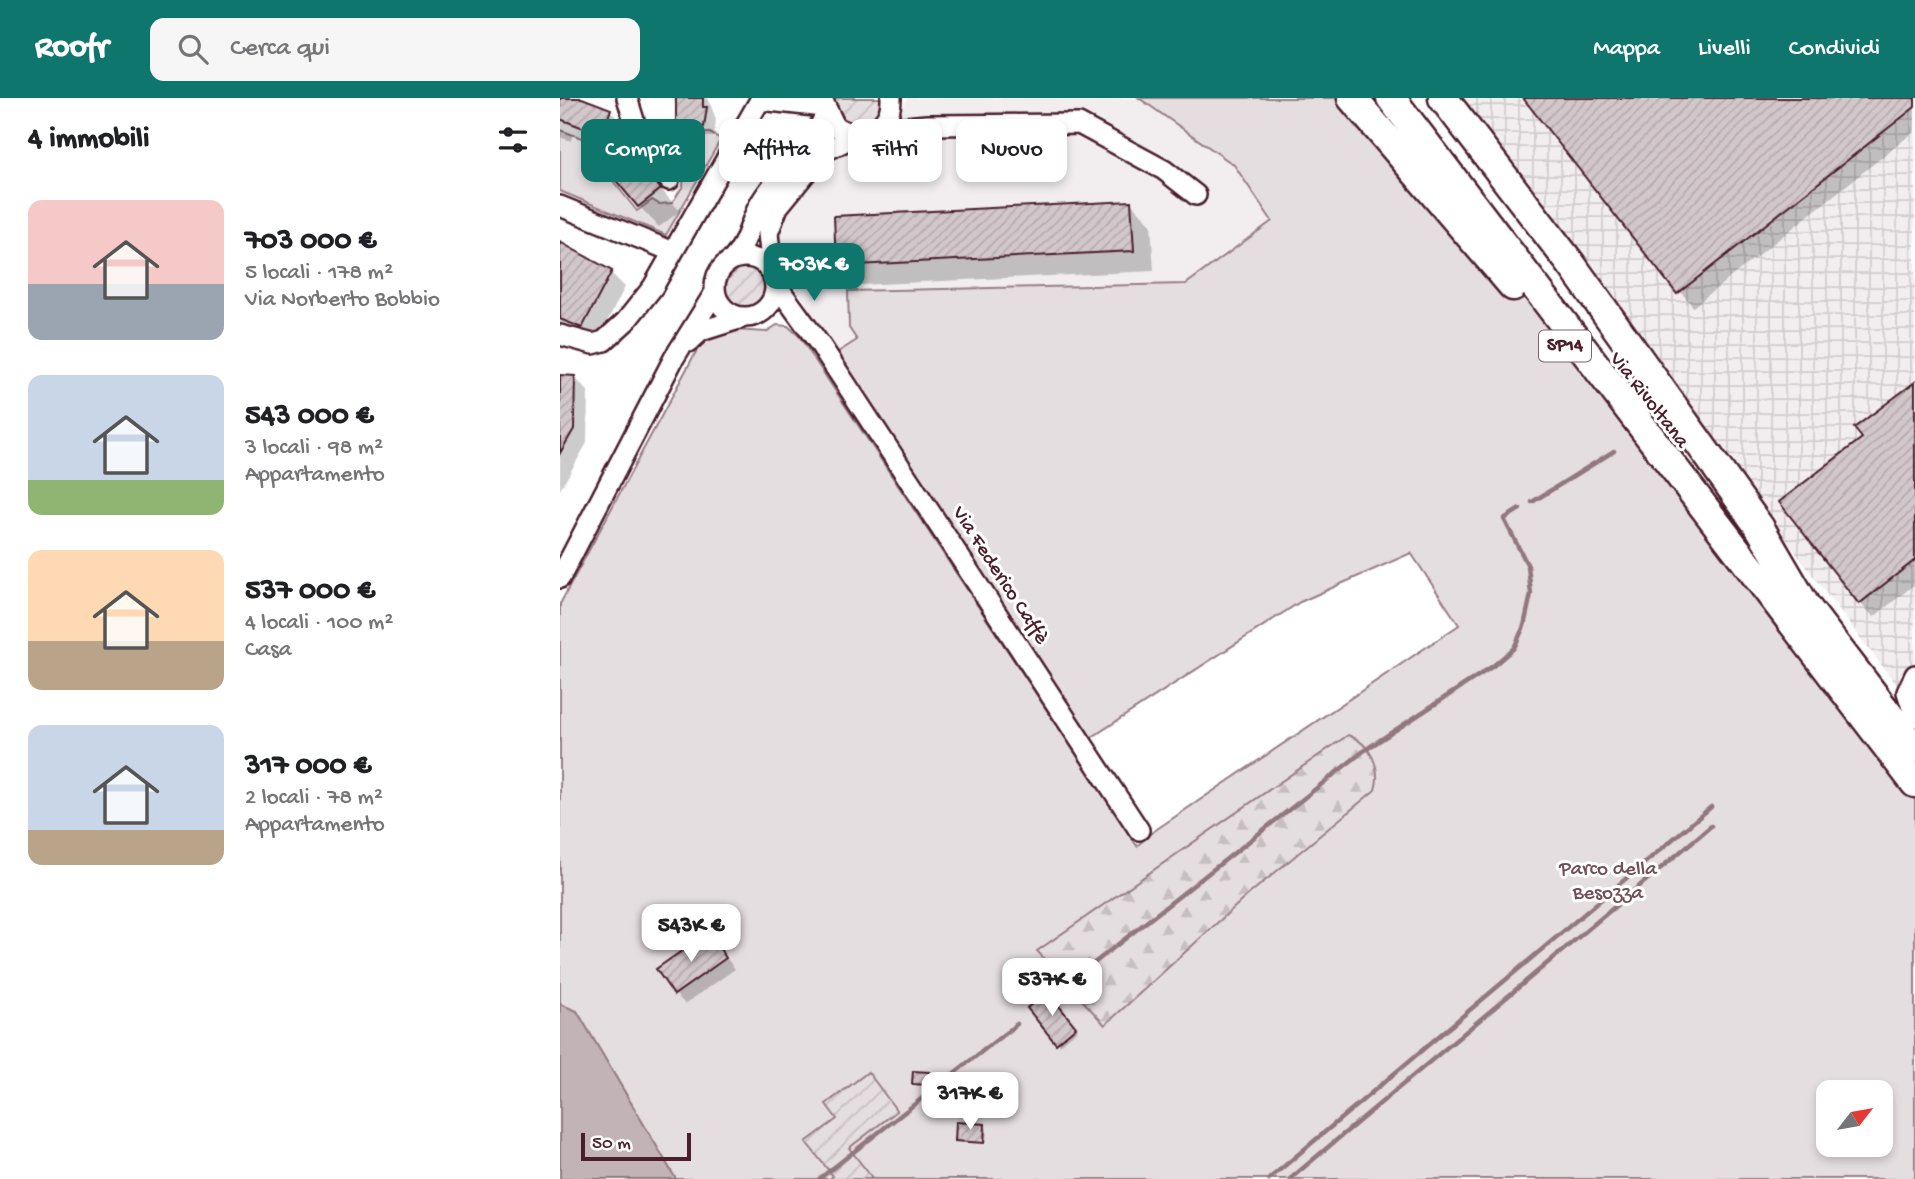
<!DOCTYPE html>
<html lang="it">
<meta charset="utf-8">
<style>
body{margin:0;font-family:"Gochi Hand",sans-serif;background:#f6f6f6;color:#202124;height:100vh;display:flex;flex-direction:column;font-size:26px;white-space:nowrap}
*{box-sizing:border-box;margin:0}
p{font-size:23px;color:#757577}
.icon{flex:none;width:38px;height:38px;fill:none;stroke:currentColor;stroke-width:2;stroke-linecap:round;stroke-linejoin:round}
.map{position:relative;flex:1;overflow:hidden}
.panel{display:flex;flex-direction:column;background:#fff;width:560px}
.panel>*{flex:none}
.guide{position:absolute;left:21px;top:21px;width:665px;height:63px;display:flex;gap:14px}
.needle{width:46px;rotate:59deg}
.fabs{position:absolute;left:1256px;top:982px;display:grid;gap:14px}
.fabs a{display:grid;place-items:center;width:77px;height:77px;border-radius:14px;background:#fff;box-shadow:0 4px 10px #0003;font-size:35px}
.scale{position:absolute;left:21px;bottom:18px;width:110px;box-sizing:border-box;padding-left:7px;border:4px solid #4a1f2b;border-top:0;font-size:19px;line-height:24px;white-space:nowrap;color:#4a1f2b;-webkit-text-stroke:5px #fff;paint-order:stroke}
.price{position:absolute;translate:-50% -60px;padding:0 16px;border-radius:14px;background:#fff;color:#222;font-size:23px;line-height:46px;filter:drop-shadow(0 2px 4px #0008)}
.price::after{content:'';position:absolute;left:50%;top:42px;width:21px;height:16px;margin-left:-10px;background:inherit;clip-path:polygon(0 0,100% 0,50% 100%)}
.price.active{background:#0f766e;color:#fff}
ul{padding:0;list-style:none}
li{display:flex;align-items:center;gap:21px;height:175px;padding:0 28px}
li span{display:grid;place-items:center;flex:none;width:196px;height:140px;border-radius:14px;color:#555}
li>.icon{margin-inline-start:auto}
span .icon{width:84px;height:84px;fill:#fffc;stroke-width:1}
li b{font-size:30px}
h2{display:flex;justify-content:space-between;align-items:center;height:84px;padding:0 28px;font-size:30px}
.chip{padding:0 24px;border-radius:14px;background:#fff;box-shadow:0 4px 10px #0003;font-size:24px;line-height:63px}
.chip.active{background:#0f766e;color:#fff}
header{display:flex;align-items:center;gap:42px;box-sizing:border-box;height:98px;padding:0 35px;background:#0f766e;color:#fff}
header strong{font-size:33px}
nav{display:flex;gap:38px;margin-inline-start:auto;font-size:24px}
.search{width:490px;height:63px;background:#f6f6f6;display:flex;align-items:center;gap:18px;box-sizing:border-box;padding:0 24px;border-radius:14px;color:#757577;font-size:26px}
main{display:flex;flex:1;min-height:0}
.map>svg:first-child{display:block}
</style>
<header>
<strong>Roofr</strong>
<div class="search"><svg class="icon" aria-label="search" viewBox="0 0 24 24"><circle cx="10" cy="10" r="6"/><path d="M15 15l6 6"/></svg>Cerca qui</div>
<nav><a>Mappa</a><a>Livelli</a><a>Condividi</a></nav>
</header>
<main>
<section class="panel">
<h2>4 immobili<svg class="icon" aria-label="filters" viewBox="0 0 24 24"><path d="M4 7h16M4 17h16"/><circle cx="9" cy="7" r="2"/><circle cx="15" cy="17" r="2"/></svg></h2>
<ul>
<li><span style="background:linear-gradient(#f6c9c9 60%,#9aa5b1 0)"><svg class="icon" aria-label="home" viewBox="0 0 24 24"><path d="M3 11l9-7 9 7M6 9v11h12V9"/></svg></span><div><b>703 000 €</b><p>5 locali · 178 m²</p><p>Via Norberto Bobbio</p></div></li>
<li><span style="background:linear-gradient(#c9d6e8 75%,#8fb573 0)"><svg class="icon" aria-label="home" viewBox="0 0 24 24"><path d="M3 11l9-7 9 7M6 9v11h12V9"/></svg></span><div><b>543 000 €</b><p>3 locali · 98 m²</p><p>Appartamento</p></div></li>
<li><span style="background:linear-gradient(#ffd9b3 65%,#b9a48a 0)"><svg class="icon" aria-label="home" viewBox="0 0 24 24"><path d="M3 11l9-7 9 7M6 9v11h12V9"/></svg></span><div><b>537 000 €</b><p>4 locali · 100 m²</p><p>Casa</p></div></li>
<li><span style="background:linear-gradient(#c9d6e8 75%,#b9a48a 0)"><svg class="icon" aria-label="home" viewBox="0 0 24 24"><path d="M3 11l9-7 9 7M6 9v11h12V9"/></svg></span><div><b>317 000 €</b><p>2 locali · 78 m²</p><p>Appartamento</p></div></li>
</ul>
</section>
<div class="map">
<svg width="1355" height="1081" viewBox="0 0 1355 1081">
<defs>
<pattern id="industrial-grid" width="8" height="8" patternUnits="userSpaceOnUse" patternTransform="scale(1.75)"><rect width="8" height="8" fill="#f2eeef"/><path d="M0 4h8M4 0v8" fill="none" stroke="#d1cccd"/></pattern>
<pattern id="forest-firs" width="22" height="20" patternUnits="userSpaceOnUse" patternTransform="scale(1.75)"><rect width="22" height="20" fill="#e5dee0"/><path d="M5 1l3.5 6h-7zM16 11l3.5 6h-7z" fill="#c6bec0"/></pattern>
<pattern id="garden-furrows" width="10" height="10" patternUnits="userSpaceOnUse" patternTransform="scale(1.75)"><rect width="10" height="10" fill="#e5dee0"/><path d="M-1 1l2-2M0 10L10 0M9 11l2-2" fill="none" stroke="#c6bec0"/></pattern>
<pattern id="building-hatch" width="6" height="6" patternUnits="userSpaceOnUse" patternTransform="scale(1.75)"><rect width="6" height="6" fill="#d2c7cb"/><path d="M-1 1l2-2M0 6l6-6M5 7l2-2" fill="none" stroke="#b6aaae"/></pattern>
</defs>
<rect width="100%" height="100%" fill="#fff"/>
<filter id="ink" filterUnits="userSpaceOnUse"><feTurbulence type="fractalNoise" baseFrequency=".0143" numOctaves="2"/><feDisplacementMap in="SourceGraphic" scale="14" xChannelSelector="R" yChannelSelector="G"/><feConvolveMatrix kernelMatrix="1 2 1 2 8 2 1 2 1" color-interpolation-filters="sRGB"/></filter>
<g filter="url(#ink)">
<path fill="#f2eeef" d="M 348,0 L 579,0 L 674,67 L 713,123 L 627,186 L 288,193 L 297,242 L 275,256 L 225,170 L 219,155 L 218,131 L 223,119 L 264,69 L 276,60 L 324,44 Z"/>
<path fill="url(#industrial-grid)" d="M 897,0 L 1355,0 L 1355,611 L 1265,494 Z"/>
<path fill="#e5dee0" stroke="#987e86" stroke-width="2" fill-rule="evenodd" d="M 579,0 L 821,0 L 1355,694 L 1355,1081 L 0,1081 L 0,506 L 138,250 L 154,236 L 174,232 L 206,234 L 217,227 L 228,228 L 239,238 L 577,748 L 591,735 L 899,527 L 851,455 L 740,504 L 529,641 L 275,256 L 297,242 L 289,230 L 288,193 L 626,186 L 712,123 L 674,67 ZM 1269,994 L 1321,994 L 1321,1046 L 1269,1046 Z
M 0,32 L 38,46 L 50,36 L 66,55 L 45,73 L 77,113 L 92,102 L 99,106 L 112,105 L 123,88 L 124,76 L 108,69 L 89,35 L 150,35 L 161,41 L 106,137 L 0,93 Z"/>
<path fill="url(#forest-firs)" stroke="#987e86" stroke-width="2" d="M 788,637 C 810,645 822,669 815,692 L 689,796 L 545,927 L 477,853 Z"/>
<path fill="url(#garden-furrows)" stroke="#987e86" stroke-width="2" d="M 272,0 L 323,0 C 321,19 312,25 294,28 L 277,19 Z
M163 189a22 22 0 1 1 44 0a22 22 0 1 1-44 0Z
M 308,974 L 337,1013 L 289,1050 L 313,1081 L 270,1081 L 273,1078 L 246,1044 L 277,1021 L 266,1006 Z"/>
<path fill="#c1b3b6" stroke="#91787e" stroke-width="2" d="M 0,906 L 17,913 L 116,1081 L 0,1081 Z"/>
<path fill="#0003" d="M 0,0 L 14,0 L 50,13 L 71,34 L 62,56 L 13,37 L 11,43 L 0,39 Z
M 114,0 L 148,0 L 156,21 L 154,39 L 128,39 L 118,28 Z
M 965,0 L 1355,0 L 1355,33 L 1133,209 Z
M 71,57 L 120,113 L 99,129 L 79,108 Z
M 571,105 L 591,126 L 594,173 L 299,187 L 278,167 Z
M 0,146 L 51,175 L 65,189 L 37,243 L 0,225 Z
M 0,279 L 14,279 L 28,293 L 27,345 L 0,392 Z
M 1355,286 L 1355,486 L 1314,519 L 1300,505 L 1304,341 Z
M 148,837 L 175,871 L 125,906 L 115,896 Z
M 490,898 L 518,932 L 500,947 L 497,944 Z
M 368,976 L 371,989 L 354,985 Z
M 425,1028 L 427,1031 L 426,1044 L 397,1041 Z"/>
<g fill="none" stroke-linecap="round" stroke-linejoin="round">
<path stroke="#91787e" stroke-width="4.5" d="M 972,404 L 1054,353
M 510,884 L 805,652 L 933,568 L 954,550 L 964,528 L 971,496 L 968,468 L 944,421 L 960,411
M 259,1081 L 457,926
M 709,1081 L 1151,709
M 730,1081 L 1151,728"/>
</g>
<path fill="url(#building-hatch)" stroke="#4a1f2b" stroke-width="2" d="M 0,0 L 22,0 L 51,11 L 42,37 L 0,21 Z
M 116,0 L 143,0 L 143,9 L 147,9 L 144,29 L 116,29 Z
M 963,0 L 1355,0 L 1355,9 L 1117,196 Z
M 71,54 L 101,91 L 78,109 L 48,73 Z
M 571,103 L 574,153 L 276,168 L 274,118 Z
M 0,144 L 52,173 L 22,230 L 0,221 Z
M 0,277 L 15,278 L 14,331 L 0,355 Z
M 1355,284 L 1355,462 L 1299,506 L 1219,404 L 1302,340 L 1294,330 Z
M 149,834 L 166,860 L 114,897 L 96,871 Z
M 487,893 L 516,929 L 496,946 L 467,910 Z
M 353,973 L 369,974 L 368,987 L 352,986 Z
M 396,1024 L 425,1026 L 424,1045 L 395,1043 Z"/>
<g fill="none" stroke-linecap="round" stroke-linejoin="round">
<defs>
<path id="minor" d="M 67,0 L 79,38 L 109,82
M 264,5 L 275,28 C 299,45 332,32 331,0
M 315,32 L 367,27 L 519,26 L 604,72 L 636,97
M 0,108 L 111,153
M155 189a30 30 0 1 1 60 0a30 30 0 1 1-60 0Z
M 172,162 C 189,144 189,124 201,104 C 220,72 254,49 266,14
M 212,174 L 208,135 L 218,109 L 263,54 L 298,37
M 215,185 L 261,248 L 579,732
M 0,237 L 33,246 L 44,243 L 66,223 L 93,189 L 200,2 L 264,9
M 129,244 L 141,233 L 182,220
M 0,480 L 114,260 L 155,194
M 1355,577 L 1347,594 L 1355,619"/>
<path id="highway" d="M 792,0 L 953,188
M 831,0 L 1355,685
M 883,0 L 1011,166 L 1200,430 L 1245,507
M 1247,510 L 1355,651"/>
</defs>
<use href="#minor" stroke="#4a1f2b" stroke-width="24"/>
<use href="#highway" stroke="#4a1f2b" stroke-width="33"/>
<use href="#minor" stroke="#fff" stroke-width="19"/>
<use href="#highway" stroke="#fff" stroke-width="28"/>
</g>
</g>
<g text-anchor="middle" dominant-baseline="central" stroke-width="6" stroke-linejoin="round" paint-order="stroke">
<rect fill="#fff" stroke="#80626b" stroke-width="2" x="979" y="232.5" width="52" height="31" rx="5"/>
<g font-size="19" font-weight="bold" fill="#4a1f2b">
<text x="1005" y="248">SP14</text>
</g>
<g font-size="21" fill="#4a1f2b" stroke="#fff">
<text transform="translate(1088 303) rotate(52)">Via Rivoltana</text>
<text transform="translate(439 478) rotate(57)">Via Federico Caffè</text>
</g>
<g font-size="21" fill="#714f58" stroke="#fff">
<text x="1048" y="772">Parco della<tspan x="1048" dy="24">Besozza</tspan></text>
</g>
</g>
</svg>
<div class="fabs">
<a><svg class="needle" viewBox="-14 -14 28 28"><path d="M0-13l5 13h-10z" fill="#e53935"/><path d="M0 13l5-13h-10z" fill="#757577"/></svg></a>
</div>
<div class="scale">50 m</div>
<b class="price active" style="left:254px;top:205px">703K €</b>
<b class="price" style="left:131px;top:866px">543K €</b>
<b class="price" style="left:492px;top:920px">537K €</b>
<b class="price" style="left:410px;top:1034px">317K €</b>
<div class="guide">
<a class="chip active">Compra</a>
<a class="chip">Affitta</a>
<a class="chip">Filtri</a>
<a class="chip">Nuovo</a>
</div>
</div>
</main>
